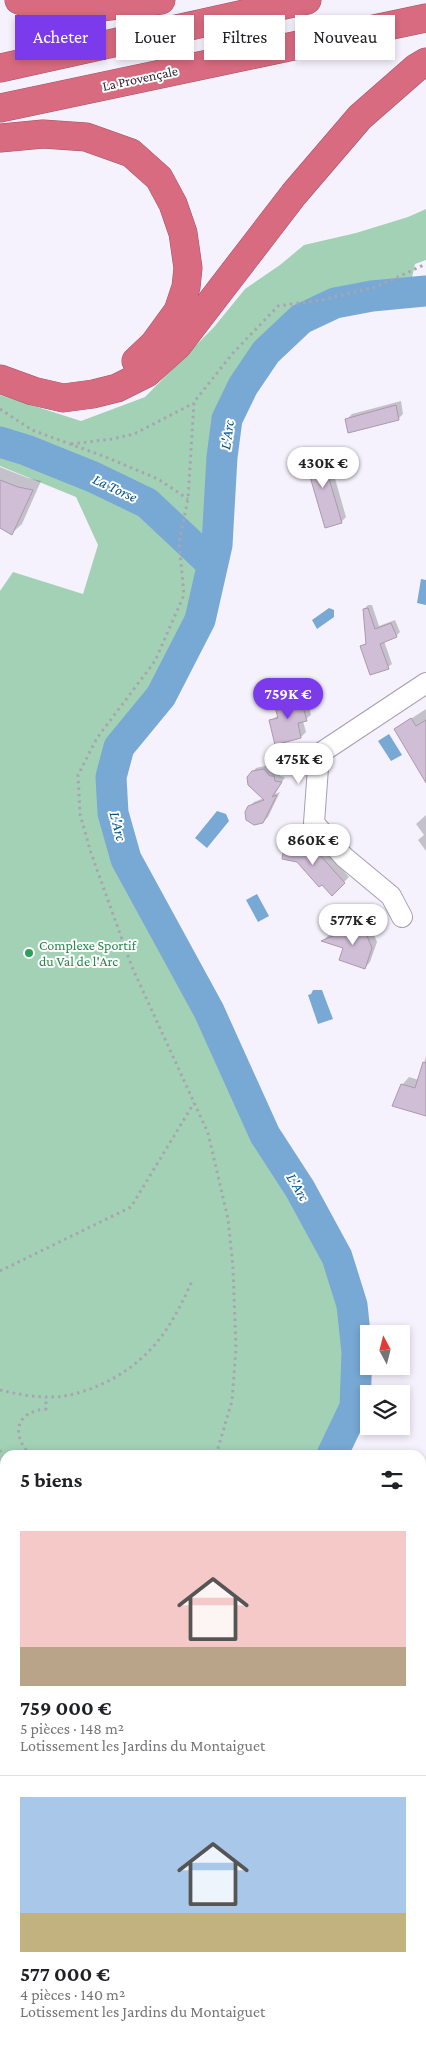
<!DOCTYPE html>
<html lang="fr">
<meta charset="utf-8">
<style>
body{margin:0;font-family:"Crimson Pro",serif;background:#f2f2f2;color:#202124;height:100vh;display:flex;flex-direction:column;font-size:19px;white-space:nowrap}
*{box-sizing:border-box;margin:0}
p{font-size:16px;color:#757577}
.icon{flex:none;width:28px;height:28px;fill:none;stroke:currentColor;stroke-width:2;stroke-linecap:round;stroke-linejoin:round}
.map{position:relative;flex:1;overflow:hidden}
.sheet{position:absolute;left:0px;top:1450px;width:426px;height:601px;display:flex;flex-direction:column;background:#fff;border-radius:15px 15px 0 0;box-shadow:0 2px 8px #0003}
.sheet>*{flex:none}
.banner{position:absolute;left:15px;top:15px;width:396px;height:45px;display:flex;gap:10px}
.needle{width:32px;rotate:353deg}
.tools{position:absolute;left:360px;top:1325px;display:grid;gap:10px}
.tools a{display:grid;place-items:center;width:50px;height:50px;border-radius:0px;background:#fff;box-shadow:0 2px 8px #0003;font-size:25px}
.price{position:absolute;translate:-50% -42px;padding:0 11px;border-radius:18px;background:#fff;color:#222;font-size:16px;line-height:32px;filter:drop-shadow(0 1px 2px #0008)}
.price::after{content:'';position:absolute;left:50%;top:30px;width:15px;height:11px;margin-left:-8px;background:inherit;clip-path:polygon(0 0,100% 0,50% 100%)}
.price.active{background:#7c3aed;color:#fff}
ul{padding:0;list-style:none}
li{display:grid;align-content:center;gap:10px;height:265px;padding:0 20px}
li+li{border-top:1px solid #e0e0e0}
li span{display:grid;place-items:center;height:155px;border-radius:0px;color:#555}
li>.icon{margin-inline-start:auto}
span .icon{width:90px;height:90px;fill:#fffc;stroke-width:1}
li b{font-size:21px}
h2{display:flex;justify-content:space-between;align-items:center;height:60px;padding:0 20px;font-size:21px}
.pill{padding:0 18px;border-radius:0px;background:#fff;box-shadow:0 2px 8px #0003;font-size:18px;line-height:45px}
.pill.active{background:#7c3aed;color:#fff}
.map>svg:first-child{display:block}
</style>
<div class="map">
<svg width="426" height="2051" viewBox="0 0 426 2051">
<rect width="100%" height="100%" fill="#f6f2fd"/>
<path fill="#a3d1b6" d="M 426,209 L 426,260 L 415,264 L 409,292 L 372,296 L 335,303 L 301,319 L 266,352 L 243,386 L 227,419 L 222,457 L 217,545 L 200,620 L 161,696 L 119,747 L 111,777 L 113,813 L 126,859 L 209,1011 L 265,1135 L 300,1189 L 337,1257 L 352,1305 L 357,1352 L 355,1407 L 332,1455 L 5,1455 L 5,1535 L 0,1533 L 0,591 L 13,572 L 83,594 L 98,545 L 76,497 L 0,466 L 0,395 L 81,421 L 145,397 L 214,327 L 245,289 L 280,265 L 304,245 L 356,233 L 408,217 Z
M 421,1662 L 426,1663 L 426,2051 L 0,2051 L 0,1972 L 5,1966 L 5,2046 L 421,2046 Z
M 5,1756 L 5,1919 L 0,1922 L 0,1759 Z"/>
<path fill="#78a8d4" d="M 421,579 L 426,580 L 426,605 L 417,603 Z
M 329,608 L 334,610 L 334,617 L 317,629 L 312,620 Z
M 389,734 L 402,755 L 391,761 L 378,741 Z
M 217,811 L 226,814 L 229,821 L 207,848 L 195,838 Z
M 257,894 L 269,916 L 258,922 L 246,900 Z
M 313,990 L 322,990 L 333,1019 L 318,1024 L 308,995 L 311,994 Z"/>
<path fill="#0003" d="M 401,401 L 403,414 L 398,419 L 347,419 L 352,414 Z
M 326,447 L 346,517 L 341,522 L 306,457 L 311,452 Z
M 0,467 L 28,478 L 41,481 L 22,524 L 12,533 L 0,527 Z
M 368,605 L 372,605 L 379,626 L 395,620 L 400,632 L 396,636 L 384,641 L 392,664 L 388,667 L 362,646 L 367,642 L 364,609 Z
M 305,692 L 311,715 L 303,721 L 306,732 L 301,737 L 271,720 L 279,715 L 276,703 L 281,698 Z
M 426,709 L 426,778 L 395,729 Z
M 269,765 L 275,771 L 279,771 L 280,776 L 285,777 L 275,794 L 280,792 L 268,817 L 262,823 L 249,807 L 254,802 L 264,798 L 251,774 L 256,768 Z
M 426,815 L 426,851 L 418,840 L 424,835 L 416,824 Z
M 291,837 L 315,839 L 349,877 L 332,894 L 286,842 Z
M 368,920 L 377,942 L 370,962 L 365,968 L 344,947 L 323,940 L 328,936 Z
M 426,1056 L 426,1115 L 402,1085 L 409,1077 L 419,1080 Z
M 4,1578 L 5,1603 L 0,1605 L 0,1580 Z
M 421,1711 L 426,1714 L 426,1745 L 421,1751 Z"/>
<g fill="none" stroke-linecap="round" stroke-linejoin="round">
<path stroke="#78a8d4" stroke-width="31" d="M 0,442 L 26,450 L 93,477 L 147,503 L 212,564
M 332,1455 L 355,1407 L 357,1352 L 352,1305 L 337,1257 L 300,1189 L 265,1135 L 209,1011 L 126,859 L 113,813 L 111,777 L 119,747 L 161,696 L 200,620 L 217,545 L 222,457 L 227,419 L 243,386 L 266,352 L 301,319 L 335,303 L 372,296 L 426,291
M 0,1861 L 5,1859"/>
</g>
<path fill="#d0bed6" stroke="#aa99af" d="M 396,405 L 399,420 L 348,433 L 345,419 Z
M 321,451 L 342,523 L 325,528 L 304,456 Z
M 0,480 L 18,487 L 33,490 L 12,535 L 0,528 Z
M 368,608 L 375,629 L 391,623 L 397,637 L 380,644 L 389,669 L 370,675 L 360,646 L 366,644 L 363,609 Z
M 300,696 L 307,721 L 298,723 L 301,738 L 275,745 L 269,720 L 278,718 L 274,703 Z
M 411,718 L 416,726 L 426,720 L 426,783 L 394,729 Z
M 264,769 L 270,776 L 274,776 L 275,781 L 282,782 L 272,797 L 277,795 L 263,823 L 254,825 L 246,820 L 245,812 L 248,806 L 264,800 L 248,785 L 247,777 L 252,771 Z
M 285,842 L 310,844 L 345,883 L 332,896 L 322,885 L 319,887 L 297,862 L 282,859 Z
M 362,924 L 372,948 L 365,969 L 339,960 L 343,948 L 321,941 Z
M 423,1062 L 426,1063 L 426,1116 L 392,1106 L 401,1084 L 415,1088 Z"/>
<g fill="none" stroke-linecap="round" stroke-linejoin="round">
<defs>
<path id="minor" d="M 402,917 L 391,896 L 344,857 L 314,823 L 319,754 L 426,683
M 421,1964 L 426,1967"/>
<path id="highway" d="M 19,0 L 27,3 L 84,9 L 161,0
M 0,68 L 307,0
M 0,108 L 426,18
M 0,138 L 43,134 L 86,137 L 131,153 L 159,178 L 173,204 L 183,233 L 188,268 L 186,287 L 178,311 L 154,344 L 136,361
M 0,379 L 33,391 L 63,398 L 93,394 L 117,388 L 147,373 L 178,345 L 294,194 L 360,117 L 416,68 L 426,62"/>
</defs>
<use href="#minor" stroke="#a69cb5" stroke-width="22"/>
<use href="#highway" stroke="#9d5465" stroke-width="29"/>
<path stroke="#a9a5b0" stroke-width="3" stroke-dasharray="2.5 4" stroke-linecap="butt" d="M 0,409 L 32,430 L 103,456 L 158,479 L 188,499
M 71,444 L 112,439 L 134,434 L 194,403
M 0,1271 L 131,1207 L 194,1103
M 0,1390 C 20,1395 44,1399 64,1396 C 94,1391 127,1374 148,1352 C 168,1332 181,1306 192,1281
M 0,1450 L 5,1459
M 31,1455 C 10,1435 16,1411 46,1409 L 46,1397
M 64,1455 L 71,1451
M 216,1455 L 232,1401 L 236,1348 L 233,1268 L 228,1219 L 208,1133 L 132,967 L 91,853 L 80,814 L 78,775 L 97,738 L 155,661 L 184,595 L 179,542 L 188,499 L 194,402 L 233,353 L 278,306 L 321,300 L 376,287 L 426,264
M 0,1789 L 5,1783"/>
<use href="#minor" stroke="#fff" stroke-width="20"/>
<use href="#highway" stroke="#d96b80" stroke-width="28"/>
</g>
<circle fill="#2e9e5b" stroke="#fff" stroke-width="2" cx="29" cy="953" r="5"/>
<g text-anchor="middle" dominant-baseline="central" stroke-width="4" stroke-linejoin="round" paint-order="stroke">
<g font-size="14" fill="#2d2933" stroke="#fff">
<text transform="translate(140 78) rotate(-12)">La Provençale</text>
</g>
<g font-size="14" fill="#27864d" stroke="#fff" text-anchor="start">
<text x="39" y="945">Complexe Sportif<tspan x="39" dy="16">du Val de l'Arc</tspan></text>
</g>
<g font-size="15" font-style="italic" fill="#015389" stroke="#fff">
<text transform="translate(227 435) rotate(-82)">L'Arc</text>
<text transform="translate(115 488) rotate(25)">La Torse</text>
<text transform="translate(118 826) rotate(76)">L'Arc</text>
<text transform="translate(298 1187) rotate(59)">L'Arc</text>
</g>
</g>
</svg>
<div class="tools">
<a><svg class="needle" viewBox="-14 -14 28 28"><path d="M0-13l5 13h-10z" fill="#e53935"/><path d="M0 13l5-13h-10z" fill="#757577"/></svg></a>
<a><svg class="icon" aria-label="layers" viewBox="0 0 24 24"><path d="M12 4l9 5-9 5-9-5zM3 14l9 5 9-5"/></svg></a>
</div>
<b class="price" style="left:323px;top:489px">430K €</b>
<b class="price active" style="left:288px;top:720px">759K €</b>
<b class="price" style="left:299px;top:785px">475K €</b>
<b class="price" style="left:313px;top:866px">860K €</b>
<b class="price" style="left:353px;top:946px">577K €</b>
<div class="banner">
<a class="pill active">Acheter</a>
<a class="pill">Louer</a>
<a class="pill">Filtres</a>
<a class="pill">Nouveau</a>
</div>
<section class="sheet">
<h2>5 biens<svg class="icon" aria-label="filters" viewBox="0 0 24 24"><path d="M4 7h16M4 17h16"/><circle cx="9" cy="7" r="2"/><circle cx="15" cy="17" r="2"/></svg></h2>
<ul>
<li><span style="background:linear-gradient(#f6c9c9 75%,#b9a48a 0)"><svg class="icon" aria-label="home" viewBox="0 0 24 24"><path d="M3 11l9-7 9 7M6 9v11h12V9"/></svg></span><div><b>759 000 €</b><p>5 pièces · 148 m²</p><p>Lotissement les Jardins du Montaiguet</p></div></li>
<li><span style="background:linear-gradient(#a9c7e8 75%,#c2b280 0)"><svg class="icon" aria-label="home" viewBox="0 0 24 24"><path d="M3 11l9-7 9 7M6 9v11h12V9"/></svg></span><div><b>577 000 €</b><p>4 pièces · 140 m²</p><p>Lotissement les Jardins du Montaiguet</p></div></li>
</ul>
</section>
</div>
